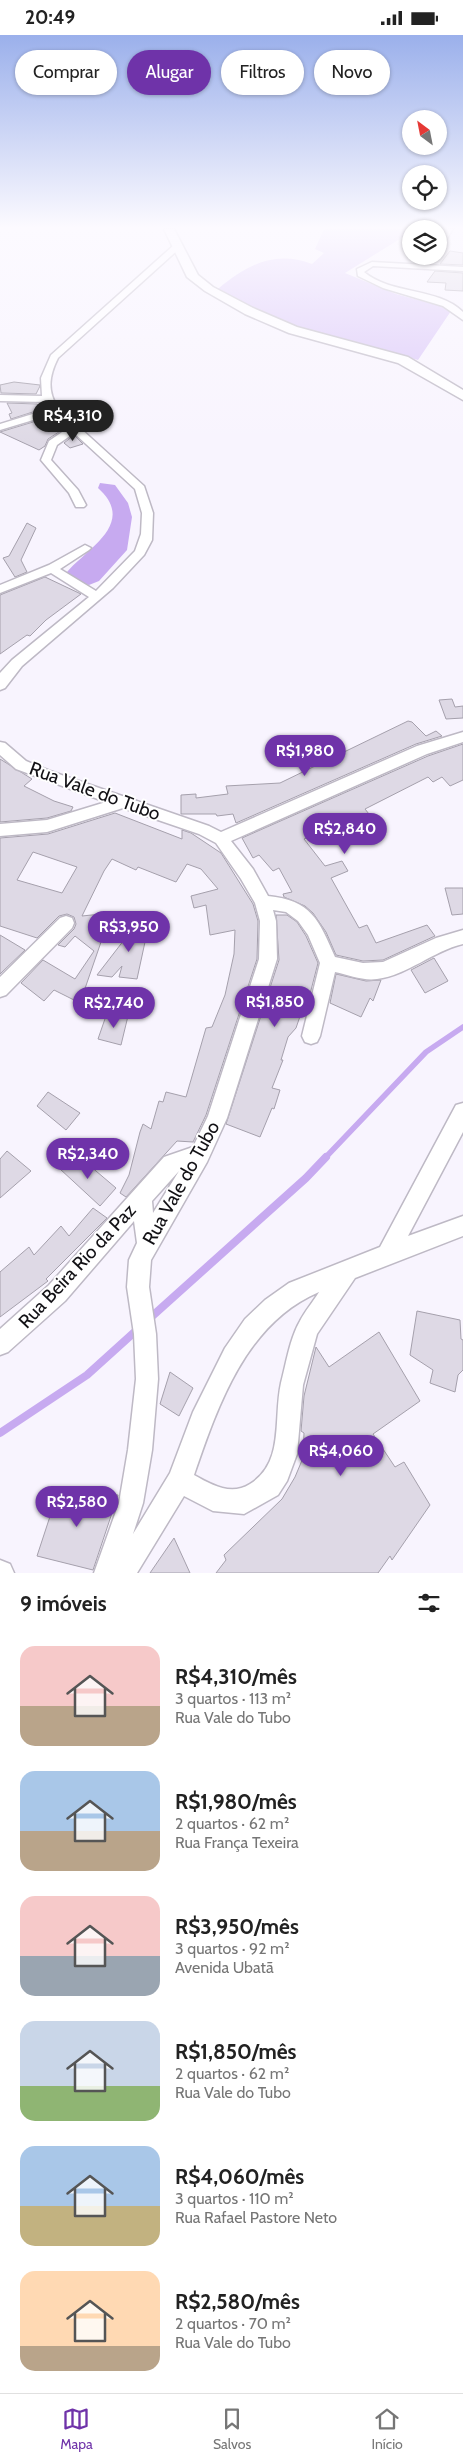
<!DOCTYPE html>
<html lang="pt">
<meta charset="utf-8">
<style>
body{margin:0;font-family:Cabin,sans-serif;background:#f6f6f6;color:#222;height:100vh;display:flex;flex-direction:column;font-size:19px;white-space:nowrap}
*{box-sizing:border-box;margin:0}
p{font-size:16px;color:#767676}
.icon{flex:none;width:28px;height:28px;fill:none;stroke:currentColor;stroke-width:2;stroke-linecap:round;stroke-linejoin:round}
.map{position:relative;height:1538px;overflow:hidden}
.details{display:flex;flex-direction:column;background:#fff;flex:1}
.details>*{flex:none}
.top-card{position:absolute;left:15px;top:15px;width:434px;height:45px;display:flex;gap:10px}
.needle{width:32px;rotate:328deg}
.fabs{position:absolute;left:402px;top:75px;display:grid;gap:10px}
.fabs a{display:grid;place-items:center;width:45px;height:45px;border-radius:50%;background:#fff;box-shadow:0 1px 4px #0004;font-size:25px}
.price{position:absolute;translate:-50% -42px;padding:0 11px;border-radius:18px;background:#6f33a9;color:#fff;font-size:16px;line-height:32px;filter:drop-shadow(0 1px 2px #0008)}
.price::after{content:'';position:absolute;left:50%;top:30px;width:15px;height:11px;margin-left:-8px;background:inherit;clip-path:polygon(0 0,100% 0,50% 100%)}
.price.on{background:#222;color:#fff}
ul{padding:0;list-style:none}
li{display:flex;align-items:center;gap:15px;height:125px;padding:0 20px}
li span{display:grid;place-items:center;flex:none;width:140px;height:100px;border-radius:15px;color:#555}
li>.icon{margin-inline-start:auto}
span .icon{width:60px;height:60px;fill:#fffc;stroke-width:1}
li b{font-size:21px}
h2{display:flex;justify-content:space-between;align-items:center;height:60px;padding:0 20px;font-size:21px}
.tag{padding:0 18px;border-radius:22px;background:#fff;box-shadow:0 1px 4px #0004;font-size:18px;line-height:45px}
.tag.on{background:#6f33a9;color:#fff}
.status{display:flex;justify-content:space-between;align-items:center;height:35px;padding:0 25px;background:#fff;direction:ltr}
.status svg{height:14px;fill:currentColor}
.tab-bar{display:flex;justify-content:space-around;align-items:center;height:70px;border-top:1px solid #e0e0e0;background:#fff;font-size:14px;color:#767676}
.tab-bar a{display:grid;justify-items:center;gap:2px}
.tab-bar .on{color:#6f33a9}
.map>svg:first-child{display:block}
</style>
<div class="status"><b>20:49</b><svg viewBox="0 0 49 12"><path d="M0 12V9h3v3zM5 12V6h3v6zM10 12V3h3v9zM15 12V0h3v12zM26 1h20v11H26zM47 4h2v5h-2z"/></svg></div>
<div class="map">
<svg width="463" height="1538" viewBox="0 0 463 1538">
<rect width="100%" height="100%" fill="#f8f4fe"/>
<path fill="#dac6f8" d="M 324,194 L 411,194 L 411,197 L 345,238 L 396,259 L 444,272 L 451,276 L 418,325 L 302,294 L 255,274 L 218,254 C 246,230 275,215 312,229 L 324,218 L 315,214 Z"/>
<path fill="#c7aaf0" d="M 100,448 L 115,450 L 128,468 L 132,482 L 127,515 L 99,546 L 89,550 L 77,547 L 67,537 C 88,513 137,488 98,453 Z"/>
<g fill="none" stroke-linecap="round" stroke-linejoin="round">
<path stroke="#c7aaf0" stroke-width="5.5" d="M 325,1123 L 426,1017 L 463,992"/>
<path stroke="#c7aaf0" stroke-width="8" d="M 149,1284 L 306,1143 L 326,1122
M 0,1398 L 87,1340 L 139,1293"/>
</g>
<path fill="#ded9e5" stroke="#a5a0ac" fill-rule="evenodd" d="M 450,216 L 463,218 L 463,230 L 440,229 Z
M 435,236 L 463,238 L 463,256 L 445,255 L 446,248 L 427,247 Z
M 14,347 L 40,350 L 40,351 L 36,359 L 1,358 L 0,350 Z
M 7,368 L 37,369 L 42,374 L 11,384 L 9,379 L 12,378 Z
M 53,381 L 65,393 L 48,404 L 45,411 L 39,415 L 0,397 Z
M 74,400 L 83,409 L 70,413 L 64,408 Z
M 27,488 L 36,493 L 21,525 L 27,537 L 15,542 L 3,523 L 9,521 Z
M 45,542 L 81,559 L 46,585 L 30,601 L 27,600 L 0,619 L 0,560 Z
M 452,664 L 455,672 L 463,671 L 463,683 L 446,684 L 439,665 Z
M 408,686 L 412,687 L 426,701 L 436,696 L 442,701 L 416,709 L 236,788 L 233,779 L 217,781 L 216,779 L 181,779 L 181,760 L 196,759 L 196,763 L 228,759 L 226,751 L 280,748 Z
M 463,709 L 463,745 L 450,751 L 442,742 L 433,747 L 428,742 L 365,774 L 373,784 L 359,790 L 362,794 L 345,802 L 336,790 L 304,804 L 325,831 L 342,826 L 348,836 L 331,843 L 359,893 L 367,890 L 376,908 L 427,890 L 435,901 L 383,925 L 363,926 L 336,920 L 326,897 L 313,878 L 305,871 L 284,862 L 283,859 L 292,857 L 279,833 L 273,836 L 259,820 L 253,823 L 242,803 L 428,721 Z
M 0,724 L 32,744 L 24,751 L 54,766 L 73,772 L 71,776 L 47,783 L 0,787 Z
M 115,778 L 182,804 L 182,795 L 191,798 L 221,818 L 253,869 L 258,886 L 257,924 L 206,1080 L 193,1107 L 177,1106 L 126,1162 L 120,1158 L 129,1140 L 140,1097 L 143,1089 L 151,1094 L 159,1066 L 163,1067 L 166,1057 L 186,1062 L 206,993 L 212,992 L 225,960 L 234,919 L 235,895 L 210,900 L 206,870 L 194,873 L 191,861 L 218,854 L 201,834 L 187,829 L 176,847 L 138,832 L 136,835 L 112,824 L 104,836 L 82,881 L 111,878 L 80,968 L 54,955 L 44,966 L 21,948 L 43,925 L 75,944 L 94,916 L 75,901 L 65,912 L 58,910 L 74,894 L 76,889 L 74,882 L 67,879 L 59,881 L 37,903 L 0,891 L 0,803 L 48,799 ZM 33,817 L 77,832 L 62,858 L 17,845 Z
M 445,853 L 463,853 L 463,879 L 452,880 Z
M 276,880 L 287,880 L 297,887 L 306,901 L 318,928 L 310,959 L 308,958 L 296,993 L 288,1002 L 281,1025 L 283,1025 L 272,1053 L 280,1055 L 274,1074 L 272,1073 L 260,1102 L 226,1089 L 279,925 Z
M 141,883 L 154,887 L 145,907 L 137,944 L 119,942 L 122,931 L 112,942 L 97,940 Z
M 0,900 L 25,915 L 0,939 Z
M 434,923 L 448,946 L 425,958 L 411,935 Z
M 336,939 L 366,946 L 381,945 L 373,966 L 370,963 L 361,982 L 330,968 Z
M 107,978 L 128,981 L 121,1010 L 98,1004 Z
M 48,1057 L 80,1078 L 66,1095 L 37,1071 Z
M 7,1116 L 31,1136 L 0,1163 L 0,1124 Z
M 76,1119 L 116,1153 L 100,1171 L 60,1134 Z
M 93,1173 L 107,1183 L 46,1244 L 48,1246 L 0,1282 L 0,1237 L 29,1212 L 34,1220 L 61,1191 L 69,1201 Z
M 417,1276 L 460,1285 L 461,1304 L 463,1305 L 463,1335 L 458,1340 L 455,1357 L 430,1348 L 433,1335 L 410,1320 Z
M 379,1297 L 420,1366 L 373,1399 L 395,1432 L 404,1427 L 430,1470 L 392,1525 L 390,1521 L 378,1538 L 216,1538 L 226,1525 L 224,1520 L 282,1464 L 295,1442 L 303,1423 L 304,1398 L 301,1396 L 304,1361 L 316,1312 L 329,1332 Z
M 170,1337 L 193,1353 L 179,1381 L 160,1369 Z
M 59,1454 L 118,1460 L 93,1535 L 37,1521 Z
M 174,1503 L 190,1538 L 150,1538 Z"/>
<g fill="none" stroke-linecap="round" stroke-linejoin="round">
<defs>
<path id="minor" d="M 445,194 L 453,194 L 442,211 L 439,211 L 439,204 Z
M 174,210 L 181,212 L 58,323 C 49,341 47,356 58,373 L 144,451 L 153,478 L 152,505 L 144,520 L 113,553 L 22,631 L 5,653 L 0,655 L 0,638 L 12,625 L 89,562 L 51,538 L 0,558 L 0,550 L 49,530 L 85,510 L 91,513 L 89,515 L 60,534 L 96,556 L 135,516 L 141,499 L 142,478 L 135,454 L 74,398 L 57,410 L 51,425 L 78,455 L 86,470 L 84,472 L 76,472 L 69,458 L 41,425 L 49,406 L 68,393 L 53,379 L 0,395 L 0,389 L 49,374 L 45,367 L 0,366 L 0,360 L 42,361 L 41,343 L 51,320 Z
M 372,227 L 463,232 L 463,236 L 373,231 L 364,237 C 391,260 438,252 463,277 L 463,285 L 443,271 L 383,253 L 358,241 L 357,234 Z
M 463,697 L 463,707 L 427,719 L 231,806 L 253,834 L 268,861 C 311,865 319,885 335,922 L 363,928 L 383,927 L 436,903 L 463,895 L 463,909 C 433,916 408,940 377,944 C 363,946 349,940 335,937 L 320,1001 L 317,1007 L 311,1009 L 305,1007 L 302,1001 L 320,928 L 308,900 L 298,886 L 286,877 L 273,875 L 276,886 L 277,924 L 227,1083 L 207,1127 L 151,1225 L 149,1252 L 156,1299 L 158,1344 L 152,1415 L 143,1468 L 133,1499 L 170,1438 L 193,1377 L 225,1313 L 245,1284 L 265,1265 L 289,1248 L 380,1212 L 456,1070 L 463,1068 L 463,1097 L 408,1201 L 463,1181 L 463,1201 L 355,1243 L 317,1299 L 303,1350 L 297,1419 L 287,1446 L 278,1460 L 244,1479 L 213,1476 L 184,1461 L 137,1538 L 94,1538 L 119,1468 L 128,1415 L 136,1344 L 134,1299 L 127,1252 L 129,1225 L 137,1208 L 134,1186 L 65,1266 L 8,1317 L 0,1320 L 0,1294 L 49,1250 L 164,1122 L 193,1112 L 208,1081 L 259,924 L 260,886 L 255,868 L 241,844 L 216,808 L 199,799 L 123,773 L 47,797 L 0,801 L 0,789 L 47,785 L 106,767 L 16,734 L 0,720 L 0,707 L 5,708 L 26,726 L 50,736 L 209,791 L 221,797 L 417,711 ZM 179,1136 L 153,1178 L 152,1166 ZM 319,1257 C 313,1267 305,1276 300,1286 C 290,1303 286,1329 281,1348 C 273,1384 285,1427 250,1449 C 231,1461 212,1450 194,1440 C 218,1370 246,1288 319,1257 Z
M 66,881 L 72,883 L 74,888 L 72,893 L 6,960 L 0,962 L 0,942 L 60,883 Z
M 0,1525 L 10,1529 L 14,1538 L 0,1538 Z"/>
<path id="secondary" d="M 164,194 L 174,194 L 198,240 L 213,252 L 253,273 L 297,292 L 408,322 L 463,355 L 463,365 L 398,328 L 289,298 L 245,279 L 205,256 L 187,242 Z"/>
</defs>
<use href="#minor" stroke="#beb9c5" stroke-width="3"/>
<use href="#secondary" stroke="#beb9c5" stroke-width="3"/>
<use href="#minor" fill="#fff" fill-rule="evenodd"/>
<use href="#secondary" fill="#fff" fill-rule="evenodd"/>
</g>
<linearGradient id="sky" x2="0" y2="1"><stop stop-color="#9bb0eb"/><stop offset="0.47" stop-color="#fcfaff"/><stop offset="1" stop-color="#fcfaff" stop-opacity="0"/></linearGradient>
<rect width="463" height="409" fill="url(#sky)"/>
<g text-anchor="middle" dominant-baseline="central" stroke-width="4" stroke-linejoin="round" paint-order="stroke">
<g font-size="19" fill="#121115" stroke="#fff">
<text transform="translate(95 756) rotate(20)">Rua Vale do Tubo</text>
<text transform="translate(181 1148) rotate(-61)">Rua Vale do Tubo</text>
<text transform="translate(77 1231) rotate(-47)">Rua Beira Rio da Paz</text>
</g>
</g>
</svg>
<div class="fabs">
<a><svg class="needle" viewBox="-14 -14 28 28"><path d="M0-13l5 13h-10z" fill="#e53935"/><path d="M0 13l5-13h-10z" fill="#767676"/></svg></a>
<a><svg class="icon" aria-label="locate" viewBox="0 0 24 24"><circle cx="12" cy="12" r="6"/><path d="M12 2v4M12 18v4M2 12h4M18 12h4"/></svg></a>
<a><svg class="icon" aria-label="layers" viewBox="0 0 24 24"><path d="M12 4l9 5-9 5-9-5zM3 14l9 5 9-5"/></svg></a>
</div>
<b class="price on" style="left:73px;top:407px">R$4,310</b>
<b class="price" style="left:305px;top:742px">R$1,980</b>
<b class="price" style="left:345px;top:820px">R$2,840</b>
<b class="price" style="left:129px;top:918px">R$3,950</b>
<b class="price" style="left:275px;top:993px">R$1,850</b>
<b class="price" style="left:114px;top:994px">R$2,740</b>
<b class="price" style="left:88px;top:1145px">R$2,340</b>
<b class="price" style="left:341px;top:1442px">R$4,060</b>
<b class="price" style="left:77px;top:1493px">R$2,580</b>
<div class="top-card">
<a class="tag">Comprar</a>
<a class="tag on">Alugar</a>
<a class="tag">Filtros</a>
<a class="tag">Novo</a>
</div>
</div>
<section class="details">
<h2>9 imóveis<svg class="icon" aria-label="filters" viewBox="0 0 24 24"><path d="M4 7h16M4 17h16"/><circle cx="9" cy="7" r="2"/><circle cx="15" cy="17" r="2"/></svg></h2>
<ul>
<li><span style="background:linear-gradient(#f6c9c9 60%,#b9a48a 0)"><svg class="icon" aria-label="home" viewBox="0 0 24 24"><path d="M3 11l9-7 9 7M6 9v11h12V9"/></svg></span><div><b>R$4,310/mês</b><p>3 quartos · 113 m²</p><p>Rua Vale do Tubo</p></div></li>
<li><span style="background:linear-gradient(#a9c7e8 60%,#b9a48a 0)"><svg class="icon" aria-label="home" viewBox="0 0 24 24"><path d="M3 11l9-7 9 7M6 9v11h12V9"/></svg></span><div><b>R$1,980/mês</b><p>2 quartos · 62 m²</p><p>Rua França Texeira</p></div></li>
<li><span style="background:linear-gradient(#f6c9c9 60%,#9aa5b1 0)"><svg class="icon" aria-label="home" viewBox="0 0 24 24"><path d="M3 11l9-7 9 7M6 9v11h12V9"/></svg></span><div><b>R$3,950/mês</b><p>3 quartos · 92 m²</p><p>Avenida Ubatã</p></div></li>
<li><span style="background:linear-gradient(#c9d6e8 65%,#8fb573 0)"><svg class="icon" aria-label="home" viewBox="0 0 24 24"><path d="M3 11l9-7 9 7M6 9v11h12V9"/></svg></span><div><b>R$1,850/mês</b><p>2 quartos · 62 m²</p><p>Rua Vale do Tubo</p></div></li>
<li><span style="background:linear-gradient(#a9c7e8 60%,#c2b280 0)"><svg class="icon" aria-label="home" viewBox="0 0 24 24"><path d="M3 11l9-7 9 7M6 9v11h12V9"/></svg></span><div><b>R$4,060/mês</b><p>3 quartos · 110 m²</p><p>Rua Rafael Pastore Neto</p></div></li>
<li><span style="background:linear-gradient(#ffd9b3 75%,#b9a48a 0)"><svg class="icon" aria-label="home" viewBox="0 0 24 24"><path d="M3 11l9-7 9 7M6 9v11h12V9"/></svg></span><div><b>R$2,580/mês</b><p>2 quartos · 70 m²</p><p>Rua Vale do Tubo</p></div></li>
</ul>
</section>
<nav class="tab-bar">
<a class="on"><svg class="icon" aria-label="map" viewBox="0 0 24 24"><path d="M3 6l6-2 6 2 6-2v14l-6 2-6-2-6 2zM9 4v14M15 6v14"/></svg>Mapa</a>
<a><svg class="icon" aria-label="saved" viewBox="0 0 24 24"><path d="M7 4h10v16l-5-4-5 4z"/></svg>Salvos</a>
<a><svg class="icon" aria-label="home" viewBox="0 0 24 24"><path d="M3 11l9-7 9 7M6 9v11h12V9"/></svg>Início</a>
</nav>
